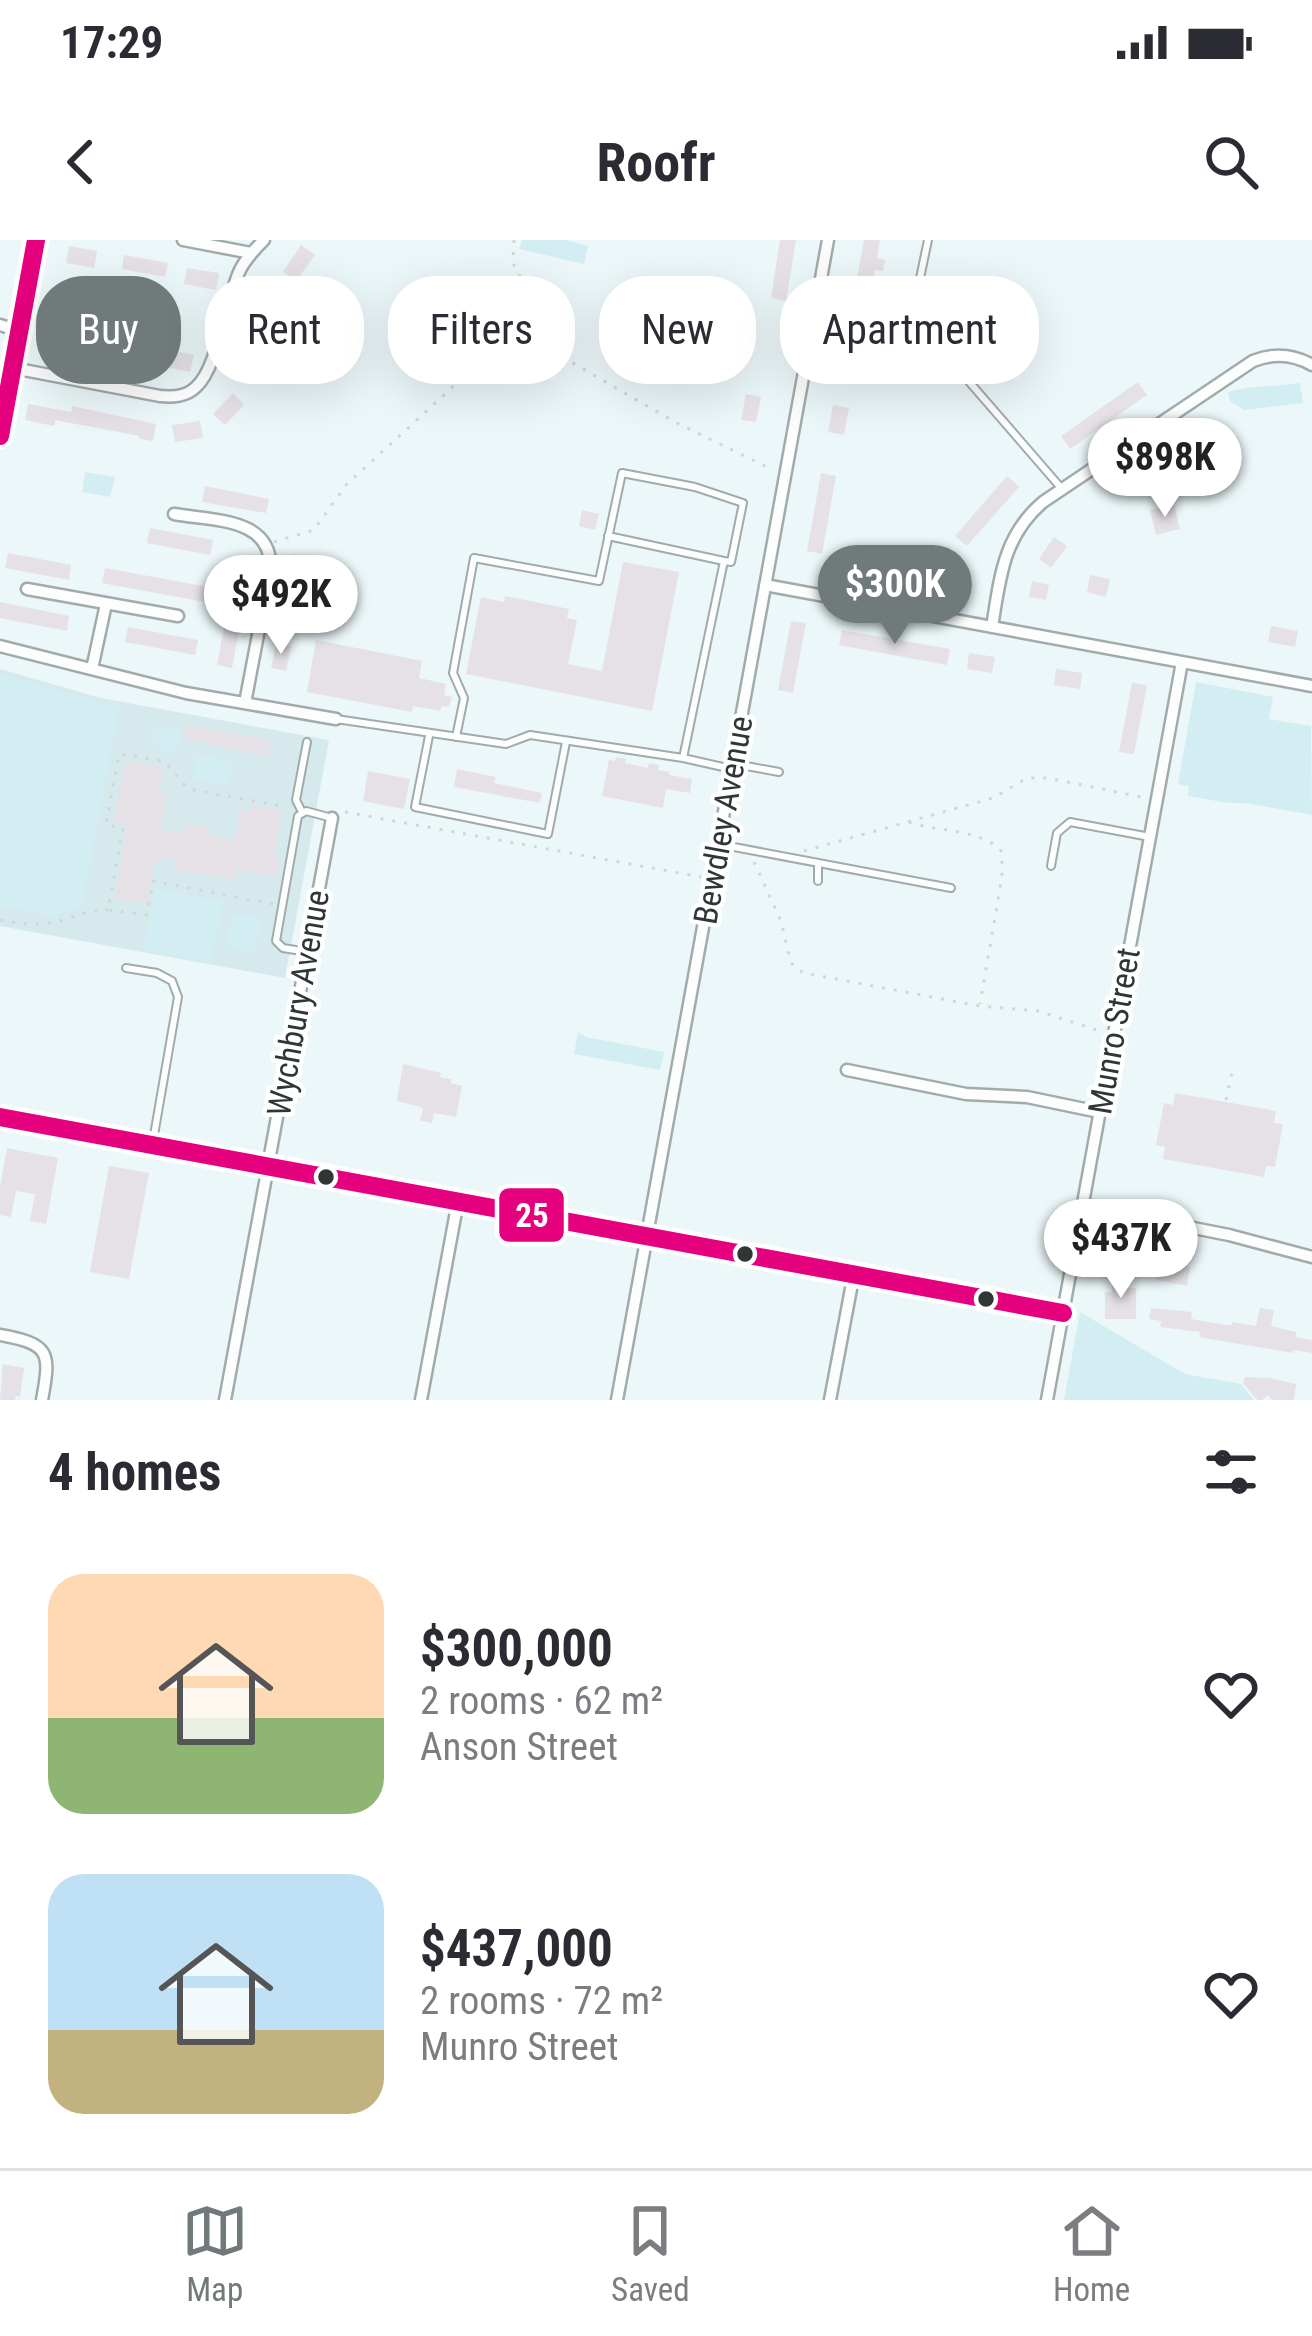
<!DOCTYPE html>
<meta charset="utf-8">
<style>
body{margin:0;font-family:"Roboto Condensed",sans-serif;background:#f7f7f7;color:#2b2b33;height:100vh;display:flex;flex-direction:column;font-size:45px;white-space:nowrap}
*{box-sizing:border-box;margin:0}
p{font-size:39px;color:#7c7c81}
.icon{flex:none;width:66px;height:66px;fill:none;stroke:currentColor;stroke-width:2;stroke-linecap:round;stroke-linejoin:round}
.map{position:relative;height:1160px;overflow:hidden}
.sheet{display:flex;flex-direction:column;background:#fff;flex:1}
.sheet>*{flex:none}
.guide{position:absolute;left:36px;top:36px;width:1242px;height:108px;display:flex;gap:24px}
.price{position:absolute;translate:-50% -102px;padding:0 27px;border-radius:42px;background:#fff;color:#222;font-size:39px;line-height:78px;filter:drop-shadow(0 3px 6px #0008)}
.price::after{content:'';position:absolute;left:50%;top:72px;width:36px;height:27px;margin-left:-18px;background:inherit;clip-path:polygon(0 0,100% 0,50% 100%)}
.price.current{background:#707a7a;color:#fff}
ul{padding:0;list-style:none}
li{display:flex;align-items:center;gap:36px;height:300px;padding:0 48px}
li span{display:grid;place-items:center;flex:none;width:336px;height:240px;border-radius:36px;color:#555}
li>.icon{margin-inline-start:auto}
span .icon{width:144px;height:144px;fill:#fffc;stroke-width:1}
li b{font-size:51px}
h2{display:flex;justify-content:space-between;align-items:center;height:144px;padding:0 48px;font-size:51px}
.pill{padding:0 42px;border-radius:48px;background:#fff;box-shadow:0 12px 48px #0002;font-size:42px;line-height:108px}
.pill.current{background:#707a7a;color:#fff}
.status{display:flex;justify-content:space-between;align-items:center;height:84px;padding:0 60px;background:#fff;direction:ltr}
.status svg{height:33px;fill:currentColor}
header{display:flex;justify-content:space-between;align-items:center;height:156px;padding:0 48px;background:#fff;font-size:54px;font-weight:700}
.tab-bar{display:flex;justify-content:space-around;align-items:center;height:168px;border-top:3px solid #e1e1e2;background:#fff;font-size:33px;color:#7c7c81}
.tab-bar a{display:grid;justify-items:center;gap:6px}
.tab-bar .current{color:#707a7a}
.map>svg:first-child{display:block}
</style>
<div class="status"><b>17:29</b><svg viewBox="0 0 49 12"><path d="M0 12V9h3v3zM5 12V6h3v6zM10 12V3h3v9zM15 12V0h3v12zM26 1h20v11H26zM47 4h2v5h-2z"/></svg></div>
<header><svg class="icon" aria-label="back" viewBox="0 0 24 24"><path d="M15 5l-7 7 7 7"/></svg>Roofr<svg class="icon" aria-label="search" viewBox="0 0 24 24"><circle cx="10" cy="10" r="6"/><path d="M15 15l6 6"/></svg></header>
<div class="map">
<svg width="1312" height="1160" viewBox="0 0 1312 1160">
<rect width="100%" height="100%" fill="#ecf7f9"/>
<path fill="#d6eaee" d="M 0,429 L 101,458 L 329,500 L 285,738 L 0,686 Z"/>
<path fill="#d3eef2" d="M 522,0 L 566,0 L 588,6 L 584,24 L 519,9 Z
M 1300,143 L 1303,163 L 1244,170 L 1230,161 L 1228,152 C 1252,145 1275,147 1300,143 Z
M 85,232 L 115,237 L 110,257 L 82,252 Z
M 0,434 L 119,467 L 82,665 L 54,676 L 0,666 Z
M 1196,442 L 1273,457 L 1269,479 L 1311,486 L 1312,575 L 1245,563 L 1228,563 L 1188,556 L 1189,546 L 1178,544 Z
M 158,486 L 180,488 L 181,496 L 175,513 L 165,514 L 150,495 Z
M 197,515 L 232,522 L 228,545 L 193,538 Z
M 155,649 L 223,662 L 211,722 L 144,710 Z
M 241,674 L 260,677 L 255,713 L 232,709 L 228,703 L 232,679 Z
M 578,792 L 586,797 L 664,812 L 660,830 L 574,814 Z
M 1080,1072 L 1185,1134 L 1241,1144 L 1254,1160 L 1064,1160 Z"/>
<path fill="#e5e1e7" d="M 780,0 L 796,0 L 786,61 L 771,58 Z
M 864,0 L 880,0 L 877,18 L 885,20 L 883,31 L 875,30 L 854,140 L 839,137 Z
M 301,5 L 315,15 L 296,41 L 283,32 Z
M 69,6 L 97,11 L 94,28 L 66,23 Z
M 124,15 L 168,23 L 165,37 L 122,29 Z
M 187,28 L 219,33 L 216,50 L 184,44 Z
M 262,53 L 278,61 L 267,83 L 250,142 L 234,138 L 253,73 Z
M 47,86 L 62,89 L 61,92 L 134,103 L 133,106 L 178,115 L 179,112 L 194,115 L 190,132 L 158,126 L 158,128 L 144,125 L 144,122 L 89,112 L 89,114 L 74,112 L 75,109 L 44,103 Z
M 1138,142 L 1147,155 L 1070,209 L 1061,196 Z
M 233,153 L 244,165 L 225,185 L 213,174 Z
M 746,154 L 761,157 L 756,182 L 741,180 Z
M 28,164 L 71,172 L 72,166 L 156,184 L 153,201 L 139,199 L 139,196 L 55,180 L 54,186 L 25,180 Z
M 833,165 L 849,168 L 844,195 L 828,192 Z
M 200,181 L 203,198 L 175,202 L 172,185 Z
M 821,233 L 836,236 L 822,314 L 807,311 Z
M 1007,236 L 1019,247 L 967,306 L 955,296 Z
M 205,246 L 269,259 L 266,273 L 202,262 Z
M 1174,264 L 1180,289 L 1156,295 L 1150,270 Z
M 582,270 L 599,274 L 595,290 L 579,286 Z
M 150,288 L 213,300 L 210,315 L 147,303 Z
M 1054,297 L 1067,306 L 1051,328 L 1039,319 Z
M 8,313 L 71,325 L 69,340 L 5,328 Z
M 873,313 L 952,327 L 949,344 L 871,329 Z
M 292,314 L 307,316 L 295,387 L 279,384 Z
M 623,322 L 679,332 L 652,471 L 466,434 L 481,357 L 504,362 L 505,356 L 569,369 L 567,378 L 577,380 L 568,424 L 602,431 Z
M 236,323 L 251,326 L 232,428 L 217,425 Z
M 105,328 L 208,347 L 205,362 L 102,343 Z
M 1090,335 L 1110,339 L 1106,357 L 1087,352 Z
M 1032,341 L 1049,345 L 1046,360 L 1029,357 Z
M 0,362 L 69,376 L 67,391 L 0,378 Z
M 791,381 L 806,383 L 793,453 L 778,450 Z
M 1271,386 L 1298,391 L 1295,407 L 1268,402 Z
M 128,387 L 198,400 L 195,415 L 125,402 Z
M 842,390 L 950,409 L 947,425 L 839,405 Z
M 316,400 L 422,421 L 419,438 L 446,444 L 444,455 L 452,457 L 449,467 L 442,466 L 440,471 L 413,466 L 412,472 L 307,452 Z
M 276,404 L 291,406 L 286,431 L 271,428 Z
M 969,413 L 995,417 L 992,433 L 967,429 Z
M 1056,429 L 1082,433 L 1080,449 L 1054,445 Z
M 1132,443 L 1147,445 L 1134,514 L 1119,512 Z
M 186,485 L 271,500 L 268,517 L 183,498 Z
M 616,517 L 626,519 L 625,523 L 648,528 L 649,523 L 659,525 L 658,530 L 670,532 L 669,535 L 692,539 L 690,553 L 666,549 L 663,568 L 602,556 L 609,520 L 615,521 Z
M 126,520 L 164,527 L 159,551 L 167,553 L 160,590 L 179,593 L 180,588 L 187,590 L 188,583 L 210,587 L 209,595 L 235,599 L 240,570 L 250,571 L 252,564 L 282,570 L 274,618 L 280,619 L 277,637 L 238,630 L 236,640 L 173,629 L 175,617 L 155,621 L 147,664 L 114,658 L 127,585 L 112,583 Z
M 457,529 L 496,537 L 494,543 L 542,553 L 540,563 L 454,547 Z
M 368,531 L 410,539 L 404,569 L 363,561 Z
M 403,824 L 441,833 L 440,837 L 451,839 L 451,843 L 462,846 L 456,877 L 434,873 L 432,883 L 420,881 L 423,869 L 420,867 L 397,861 Z
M 1175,853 L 1276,871 L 1274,883 L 1283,884 L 1275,927 L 1266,926 L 1264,937 L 1163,919 L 1165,907 L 1156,905 L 1164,863 L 1173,865 Z
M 7,908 L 58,918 L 46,984 L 30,981 L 35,954 L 16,951 L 11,977 L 0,975 L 0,947 Z
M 109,926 L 149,933 L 129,1039 L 90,1032 Z
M 1159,1021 L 1187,1024 L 1186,1026 L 1190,1027 L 1187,1046 L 1156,1040 Z
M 1112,1039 L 1128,1039 L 1128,1048 L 1136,1048 L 1136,1079 L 1105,1079 L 1105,1052 L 1112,1052 Z
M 1151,1068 L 1192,1072 L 1191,1079 L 1226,1085 L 1232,1085 L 1232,1082 L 1256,1086 L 1260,1068 L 1274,1070 L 1271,1086 L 1296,1092 L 1296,1097 L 1312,1100 L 1312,1113 L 1293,1110 L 1293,1113 L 1210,1099 L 1199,1097 L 1200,1092 L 1160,1087 L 1161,1081 L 1149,1079 Z
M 3,1124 L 24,1128 L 20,1157 L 16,1156 L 15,1160 L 0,1160 Z
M 1245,1137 L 1269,1138 L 1296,1144 L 1294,1160 L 1272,1160 L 1268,1155 L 1262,1160 L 1257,1160 L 1243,1143 Z"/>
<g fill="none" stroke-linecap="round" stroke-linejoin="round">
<defs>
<path id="lane" d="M 928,0 L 919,43 L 917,71 L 926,92 L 1062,249
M 608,296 L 724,321
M 336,479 L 506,504 L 530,495 L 683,518 L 732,529
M 429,496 L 415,567 L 548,594 L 566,502
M 456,497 L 464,458 L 453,433 L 474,318 L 599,341 L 622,233 L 695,247 L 743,263 L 731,322 L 724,321 L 683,518
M 735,524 L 779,532
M 302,572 L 296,560 L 307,502
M 718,604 L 951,648
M 1051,626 L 1057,593 L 1070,582 L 1150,597
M 818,641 L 818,623
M 308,712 L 283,708 L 276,701 L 298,576 L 306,571 L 332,578
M 126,728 L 157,733 L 172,741 L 178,757 L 153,901"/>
<path id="street" d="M 183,0 L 251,13
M 0,85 L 19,91
M 13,128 L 160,156 C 173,157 186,157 196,147 C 218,128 226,59 240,30 C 246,18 255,9 264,0
M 0,196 L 36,0
M 174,274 C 213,281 275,277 270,332 L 245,463
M 765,345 L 1312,446
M 27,349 L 178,376
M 992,387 C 1000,338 1003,296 1043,262 L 1253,121 C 1273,113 1293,114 1312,125
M 0,406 L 186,453 L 336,479
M 92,429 L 106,364
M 847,830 L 966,854 L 1027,857 L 1099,872
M 1080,976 L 1168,983 L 1229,995 L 1312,1017
M 0,1095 C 50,1104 51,1112 42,1160
M 225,1160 L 332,578
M 421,1160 L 458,961
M 617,1160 L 828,0
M 830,1160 L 854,1033
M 1047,1160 L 1182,422"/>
<path id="secondary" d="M 0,877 L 1063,1073"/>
</defs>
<use href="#lane" stroke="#a2abac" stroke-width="10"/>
<use href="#street" stroke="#a2abac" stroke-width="15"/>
<use href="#secondary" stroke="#a2abac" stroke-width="20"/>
<path stroke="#d1d6d7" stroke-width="3" stroke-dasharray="3 9" stroke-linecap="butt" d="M 514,0 L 513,23 L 530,56 L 535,86 L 557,114 L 675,182 L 773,230
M 274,302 L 314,290 L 346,245 L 482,120 L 557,117
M 345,572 L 701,637
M 909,582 C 937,592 983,589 1002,612 L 1002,637 L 980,764
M 804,611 L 993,558 L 1027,538 L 1048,538 L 1146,558
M 754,622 L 781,681 L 790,720 L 794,727 L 804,733 L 980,766 L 1038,771 L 1100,791
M 273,664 L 153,641 L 147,675 L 108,670 L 123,588 L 106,585 L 119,514 L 164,521 L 188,549 L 287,567
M 0,680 C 20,684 39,686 59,681 C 77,676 89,670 108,670
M 1226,860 L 1233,828"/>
<use href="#lane" stroke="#fcfefe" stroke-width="6"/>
<use href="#street" stroke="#fcfefe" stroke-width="10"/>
<use href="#secondary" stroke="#fcfefe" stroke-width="15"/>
<defs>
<path id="bus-1" d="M 0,196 L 36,0
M 0,877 L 1063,1073"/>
</defs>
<use href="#bus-1" stroke="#fff" stroke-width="27"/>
<use href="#bus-1" stroke="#e5007d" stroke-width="18"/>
</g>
<g fill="#2e3636" stroke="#fff" stroke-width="4.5">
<circle cx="326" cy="937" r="10"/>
<circle cx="745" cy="1014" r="10"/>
<circle cx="986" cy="1059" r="10"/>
</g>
<g text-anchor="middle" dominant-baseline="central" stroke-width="9" stroke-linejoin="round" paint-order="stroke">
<g font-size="33" fill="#2e3636" stroke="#fff">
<text transform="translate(723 580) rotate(-80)">Bewdley Avenue</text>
<text transform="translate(298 763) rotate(-80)">Wychbury Avenue</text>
<text transform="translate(1114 791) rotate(-80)">Munro Street</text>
</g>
</g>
<rect stroke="#fff" stroke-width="4.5" x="497" y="946" width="69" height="58" rx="12" fill="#e5007d"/>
<g font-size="33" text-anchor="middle" font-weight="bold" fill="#fff">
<text x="532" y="987">25</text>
</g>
</svg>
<b class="price" style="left:1165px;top:280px">$898K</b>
<b class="price current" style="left:895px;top:407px">$300K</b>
<b class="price" style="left:281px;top:417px">$492K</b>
<b class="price" style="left:1121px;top:1061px">$437K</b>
<div class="guide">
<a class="pill current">Buy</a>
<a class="pill">Rent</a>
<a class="pill">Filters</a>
<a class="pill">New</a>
<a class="pill">Apartment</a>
</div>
</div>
<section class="sheet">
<h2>4 homes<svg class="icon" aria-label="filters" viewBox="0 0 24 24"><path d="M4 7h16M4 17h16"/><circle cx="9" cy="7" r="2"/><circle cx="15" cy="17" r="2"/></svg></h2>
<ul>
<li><span style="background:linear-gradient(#ffd9b3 60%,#8fb573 0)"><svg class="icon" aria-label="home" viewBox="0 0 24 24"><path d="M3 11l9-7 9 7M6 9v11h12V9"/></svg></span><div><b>$300,000</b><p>2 rooms · 62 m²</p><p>Anson Street</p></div><svg class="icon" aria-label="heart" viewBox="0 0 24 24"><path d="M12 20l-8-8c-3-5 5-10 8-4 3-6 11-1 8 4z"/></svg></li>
<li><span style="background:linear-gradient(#bfe0f5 65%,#c2b280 0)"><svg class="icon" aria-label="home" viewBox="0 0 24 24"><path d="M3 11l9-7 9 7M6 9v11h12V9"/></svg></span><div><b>$437,000</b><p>2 rooms · 72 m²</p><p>Munro Street</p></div><svg class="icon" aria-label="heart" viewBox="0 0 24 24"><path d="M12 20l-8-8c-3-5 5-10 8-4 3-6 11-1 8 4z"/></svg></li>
</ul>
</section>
<nav class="tab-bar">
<a class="current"><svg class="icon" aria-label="map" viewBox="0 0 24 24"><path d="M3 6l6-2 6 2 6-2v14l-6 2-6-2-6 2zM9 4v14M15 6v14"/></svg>Map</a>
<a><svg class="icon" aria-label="saved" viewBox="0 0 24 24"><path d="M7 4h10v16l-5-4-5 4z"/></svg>Saved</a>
<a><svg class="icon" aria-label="home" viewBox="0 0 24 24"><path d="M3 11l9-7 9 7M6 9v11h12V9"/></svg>Home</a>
</nav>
